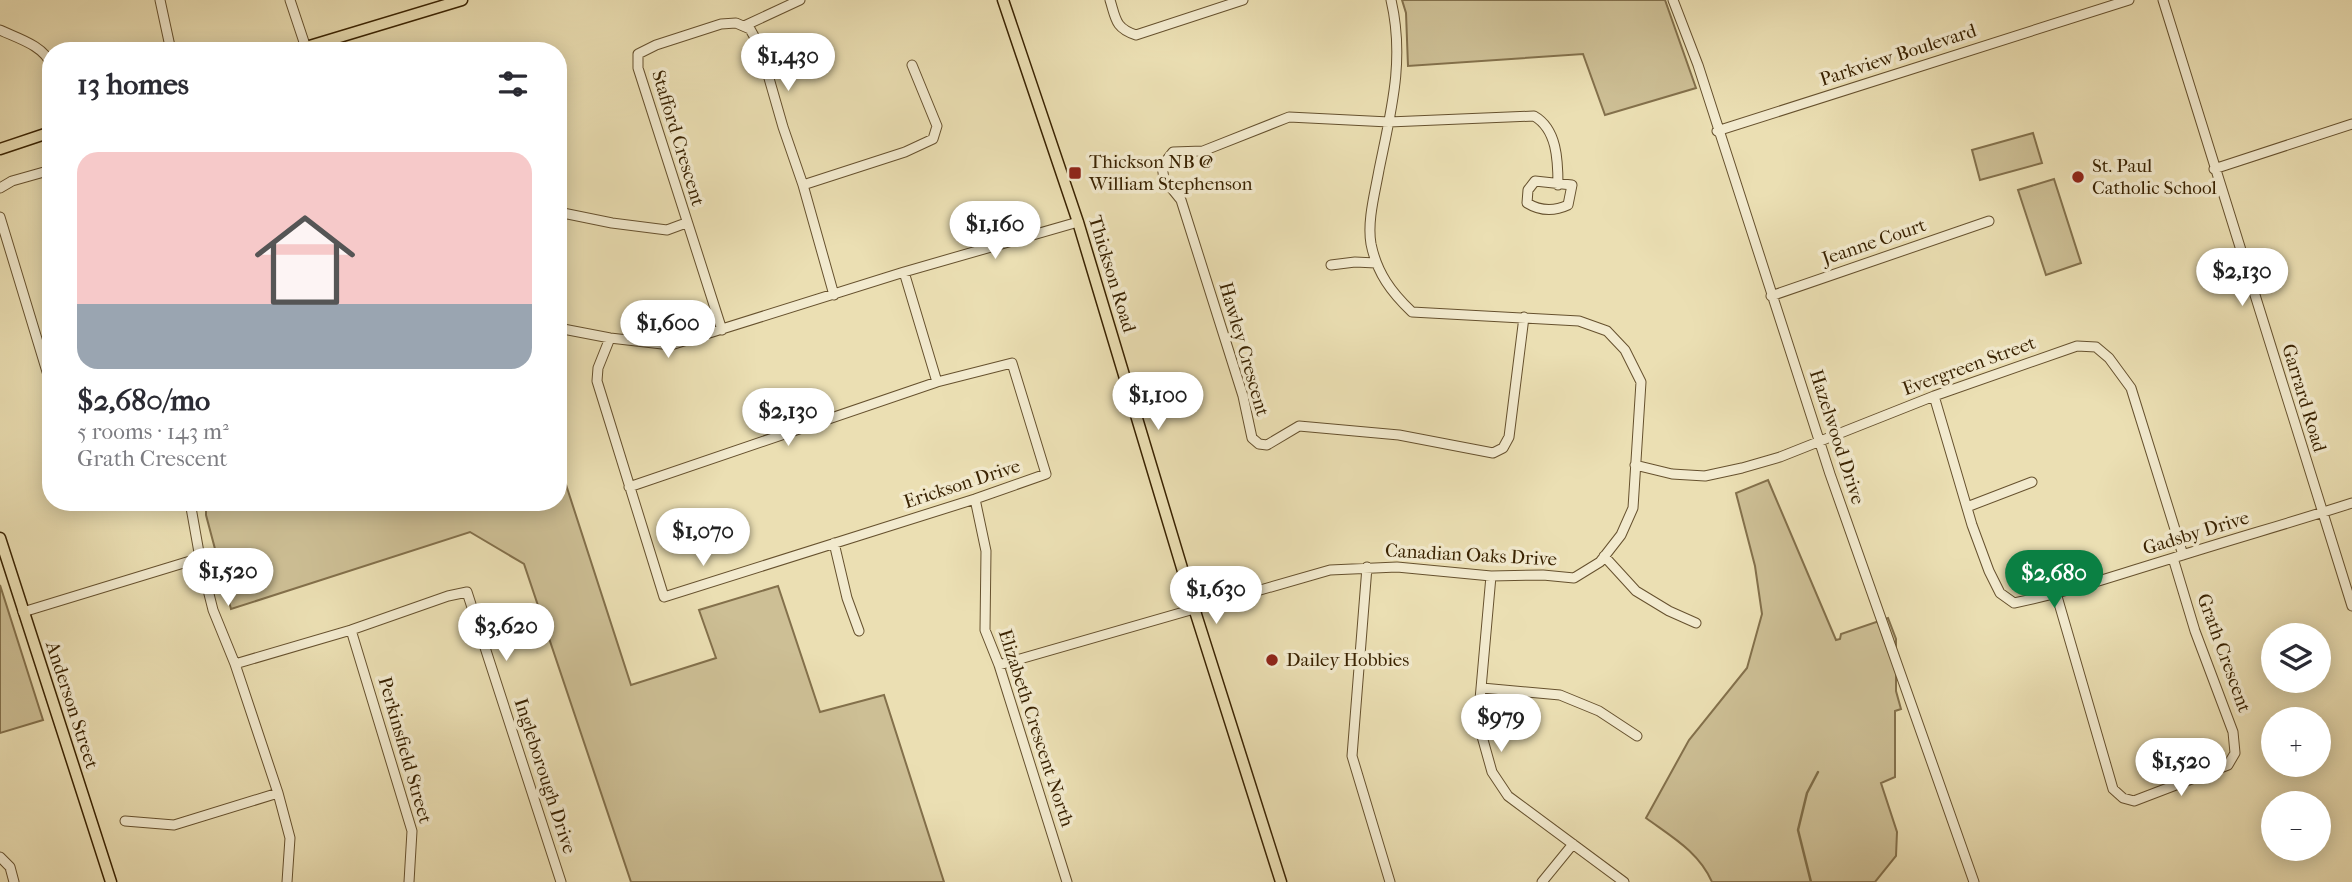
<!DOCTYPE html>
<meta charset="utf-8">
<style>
body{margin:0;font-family:"IM FELL French Canon",serif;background:#f7f7f7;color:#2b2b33;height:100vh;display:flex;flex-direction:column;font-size:26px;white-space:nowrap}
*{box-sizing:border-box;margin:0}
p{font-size:23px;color:#7c7c81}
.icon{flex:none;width:38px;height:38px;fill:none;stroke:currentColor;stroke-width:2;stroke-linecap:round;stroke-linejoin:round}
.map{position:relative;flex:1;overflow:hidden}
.panel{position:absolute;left:42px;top:42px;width:525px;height:469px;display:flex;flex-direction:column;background:#fff;border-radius:28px;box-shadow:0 4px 18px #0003}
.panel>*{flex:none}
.fabs{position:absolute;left:2261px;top:623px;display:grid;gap:14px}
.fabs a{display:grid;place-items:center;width:70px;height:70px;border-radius:50%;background:#fff;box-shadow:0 4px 18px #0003;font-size:35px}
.price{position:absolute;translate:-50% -60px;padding:0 16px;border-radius:24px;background:#fff;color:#222;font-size:23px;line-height:46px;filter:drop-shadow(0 2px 4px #0008)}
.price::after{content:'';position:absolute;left:50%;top:42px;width:21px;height:16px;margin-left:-10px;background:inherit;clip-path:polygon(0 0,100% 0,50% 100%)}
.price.current{background:#0b8043;color:#fff}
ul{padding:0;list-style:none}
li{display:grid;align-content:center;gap:14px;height:371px;padding:0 35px}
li+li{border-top:2px solid #e1e1e2}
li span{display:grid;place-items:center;height:217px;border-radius:21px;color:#555}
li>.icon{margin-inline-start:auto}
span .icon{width:126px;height:126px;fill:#fffc;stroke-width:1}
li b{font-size:30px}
h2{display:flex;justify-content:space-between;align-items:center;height:84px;padding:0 35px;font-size:30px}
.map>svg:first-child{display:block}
</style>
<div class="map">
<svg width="2352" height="882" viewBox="0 0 2352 882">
<rect width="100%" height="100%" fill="#ebdfb3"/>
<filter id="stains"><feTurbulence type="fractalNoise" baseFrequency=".00286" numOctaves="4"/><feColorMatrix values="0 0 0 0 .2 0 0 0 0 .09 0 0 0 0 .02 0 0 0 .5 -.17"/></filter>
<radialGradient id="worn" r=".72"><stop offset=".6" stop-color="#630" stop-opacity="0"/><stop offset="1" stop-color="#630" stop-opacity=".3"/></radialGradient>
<path fill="#cdbf95" stroke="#83704b" stroke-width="2" d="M 1402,0 L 1665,0 L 1696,88 L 1605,115 L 1583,54 L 1408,66 L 1406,13 Z
M 2033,133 L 2042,163 L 1980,180 L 1972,150 Z
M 2054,179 L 2081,263 L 2046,275 L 2018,190 Z
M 558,460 L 631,685 L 716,658 L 699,610 L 778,586 L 820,712 L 884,695 L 944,882 L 631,882 L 524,564 L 470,532 L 231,609 L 206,515 L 206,502 L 558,502 Z
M 1768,480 L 1836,640 L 1840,639 L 1841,634 L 1888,618 L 1896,639 L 1896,691 L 1901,709 L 1895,711 L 1895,777 L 1881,783 L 1897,832 L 1896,856 L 1875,882 L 1712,882 C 1699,852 1672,837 1646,818 L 1689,740 L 1747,668 L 1762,614 L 1755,566 L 1736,493 Z
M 0,585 L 43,720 L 0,733 Z"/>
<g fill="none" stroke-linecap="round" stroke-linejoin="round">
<path stroke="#7f6d47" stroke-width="2.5" d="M 1811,882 L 1798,830 L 1807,793 L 1818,772"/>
<defs>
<path id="minor" d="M 160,0 L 171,51
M 290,0 L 307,51
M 1110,0 C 1116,19 1115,28 1136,35 L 1243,0
M 1673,0 L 1698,65 L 1830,474 L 1974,882
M 2163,0 L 2352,606
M 744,26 L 800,0
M 0,30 C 17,38 45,46 51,65
M 1717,131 L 2129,0
M 2214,169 L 2352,124
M 1535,181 L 1572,185 L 1568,205 C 1553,212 1540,211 1527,203 L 1528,190 Z
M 803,185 L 905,152 L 933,139 L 937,126 L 912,65
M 0,188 L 12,181 L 51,170
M 558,212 L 612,223 L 667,230 L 686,223
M 0,217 L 51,385
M 1331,265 L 1355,262 L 1376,263
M 904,272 L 937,382
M 1771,296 L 1989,221
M 1524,317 L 1509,437 L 1503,448 L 1493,453 L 1399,435 L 1299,426 L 1267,445 L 1259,444 L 1252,438 L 1243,396 L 1181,200 L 1164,179 L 1162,166 L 1173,152 L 1203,151 L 1289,117 L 1389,122 L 1534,116 C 1557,129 1558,160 1558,185
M 558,328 L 610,338 L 671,345 L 904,272 L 1078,222
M 722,330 L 638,68 L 638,54 L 656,45 L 721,24 L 736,23 L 750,29 L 760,47 L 783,127 L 803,185 L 834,295
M 610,338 L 598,368 L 597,381 L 664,597 L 975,499 L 1046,474 L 1012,363 L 937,382 L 629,487
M 1934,396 L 1972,525 L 1989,571 L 2000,593 L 2014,603 C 2069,592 2120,574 2173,558 C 2233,539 2293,522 2352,503
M 1635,465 L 1672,474 L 1705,476 L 1742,468 L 1780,457 L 1934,396 L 2077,346 L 2096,347 L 2109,358 L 2131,388 L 2183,555
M 975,499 L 986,551 L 985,630 L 999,665 L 1067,882
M 190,502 L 200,558 L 213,610 L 235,664 L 278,793 L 290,838 L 287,882
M 1967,507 L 2032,482
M 834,543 L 847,598 L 859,631
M 1604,556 L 1636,591 L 1669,611 L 1696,623
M 1367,567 L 1352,756 L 1390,882
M 1491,576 L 1478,722 L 1492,772 L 1508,796 L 1624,882
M 2056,593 L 2113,789 L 2123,798 L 2134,801 L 2228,765 L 2235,753 L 2233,732 L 2195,631 L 2173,558
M 23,612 L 200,558
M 351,630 L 412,831 L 409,882
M 235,664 L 351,630 L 448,596 L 467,592 L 561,882
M 999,665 L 1330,570 L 1397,567 L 1491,576 L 1543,575 L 1574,578 L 1600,562 L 1621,535 L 1633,508 L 1641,382 L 1625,350 L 1607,331 L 1579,321 L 1412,312 C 1391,292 1377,273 1371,244 C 1367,221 1375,193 1379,170 C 1391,111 1405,60 1391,0
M 1482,688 L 1560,695 L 1599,711 L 1637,736
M 125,821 L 174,825 L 278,793
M 0,857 L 10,867 L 14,882
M 1542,882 L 1573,844"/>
<path id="major" d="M 1003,0 L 1078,222 L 1194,608 L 1281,882
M 293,51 L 462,0
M 0,149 L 51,132
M 0,538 L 111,882"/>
</defs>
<use href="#minor" stroke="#66512e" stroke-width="11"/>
<use href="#major" stroke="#392201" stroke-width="13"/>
<use href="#minor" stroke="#f2eace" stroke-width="9"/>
<use href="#major" stroke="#ebdfb3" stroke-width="10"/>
</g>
<g fill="#8f2418" stroke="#f2eace" stroke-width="2.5">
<rect x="1068" y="166" width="14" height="14" rx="3.5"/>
<circle cx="2078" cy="177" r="7"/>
<circle cx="1272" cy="660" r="7"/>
</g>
<g text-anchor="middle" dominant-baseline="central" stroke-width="7" stroke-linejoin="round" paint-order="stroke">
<g font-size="19" fill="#392201" stroke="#f2eace">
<text transform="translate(1898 55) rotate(-18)">Parkview Boulevard</text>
<text transform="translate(678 138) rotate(73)">Stafford Crescent</text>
<text transform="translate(1874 242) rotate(-19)">Jeanne Court</text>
<text transform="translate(1112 274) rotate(73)">Thickson Road</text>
<text transform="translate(1244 349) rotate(74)">Hawley Crescent</text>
<text transform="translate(1969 366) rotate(-20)">Evergreen Street</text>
<text transform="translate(2304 398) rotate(73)">Garrard Road</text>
<text transform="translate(1837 437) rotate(72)">Hazelwood Drive</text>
<text transform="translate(962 484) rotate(-18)">Erickson Drive</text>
<text transform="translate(2196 533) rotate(-17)">Gadsby Drive</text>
<text transform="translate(1471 555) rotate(3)">Canadian Oaks Drive</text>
<text transform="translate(2224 653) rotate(70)">Grath Crescent</text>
<text transform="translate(72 705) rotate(72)">Anderson Street</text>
<text transform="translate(1036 728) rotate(72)">Elizabeth Crescent North</text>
<text transform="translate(405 750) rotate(74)">Perkinsfield Street</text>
<text transform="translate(545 776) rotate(72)">Ingleborough Drive</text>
</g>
<g font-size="19" fill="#392201" stroke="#f2eace" text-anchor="start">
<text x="1089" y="162">Thickson NB @<tspan x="1089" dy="22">William Stephenson</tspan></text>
<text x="2092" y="166">St. Paul<tspan x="2092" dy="22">Catholic School</tspan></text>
<text x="1286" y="660">Dailey Hobbies</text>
</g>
</g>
<rect width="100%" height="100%" filter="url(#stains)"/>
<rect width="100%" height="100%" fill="url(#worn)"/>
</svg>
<div class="fabs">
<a><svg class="icon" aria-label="layers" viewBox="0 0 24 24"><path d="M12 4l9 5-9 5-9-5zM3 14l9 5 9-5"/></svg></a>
<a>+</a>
<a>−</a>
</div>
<b class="price" style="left:788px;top:93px">$1,430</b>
<b class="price" style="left:995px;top:261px">$1,160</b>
<b class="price" style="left:2242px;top:308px">$2,130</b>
<b class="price" style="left:668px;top:360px">$1,600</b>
<b class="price" style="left:1158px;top:432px">$1,100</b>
<b class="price" style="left:788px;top:448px">$2,130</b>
<b class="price" style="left:703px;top:568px">$1,070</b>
<b class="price" style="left:228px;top:608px">$1,520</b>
<b class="price current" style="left:2054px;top:610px">$2,680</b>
<b class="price" style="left:1216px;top:626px">$1,630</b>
<b class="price" style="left:506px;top:663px">$3,620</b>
<b class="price" style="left:1501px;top:754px">$979</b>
<b class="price" style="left:2181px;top:798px">$1,520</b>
<section class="panel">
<h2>13 homes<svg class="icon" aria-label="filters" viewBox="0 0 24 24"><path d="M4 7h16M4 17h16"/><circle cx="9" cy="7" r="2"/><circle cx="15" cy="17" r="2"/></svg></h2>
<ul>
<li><span style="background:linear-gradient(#f6c9c9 70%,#9aa5b1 0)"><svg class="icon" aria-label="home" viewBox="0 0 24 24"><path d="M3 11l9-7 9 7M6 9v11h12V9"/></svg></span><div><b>$2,680/mo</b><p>5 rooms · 143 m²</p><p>Grath Crescent</p></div></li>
</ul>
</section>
</div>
